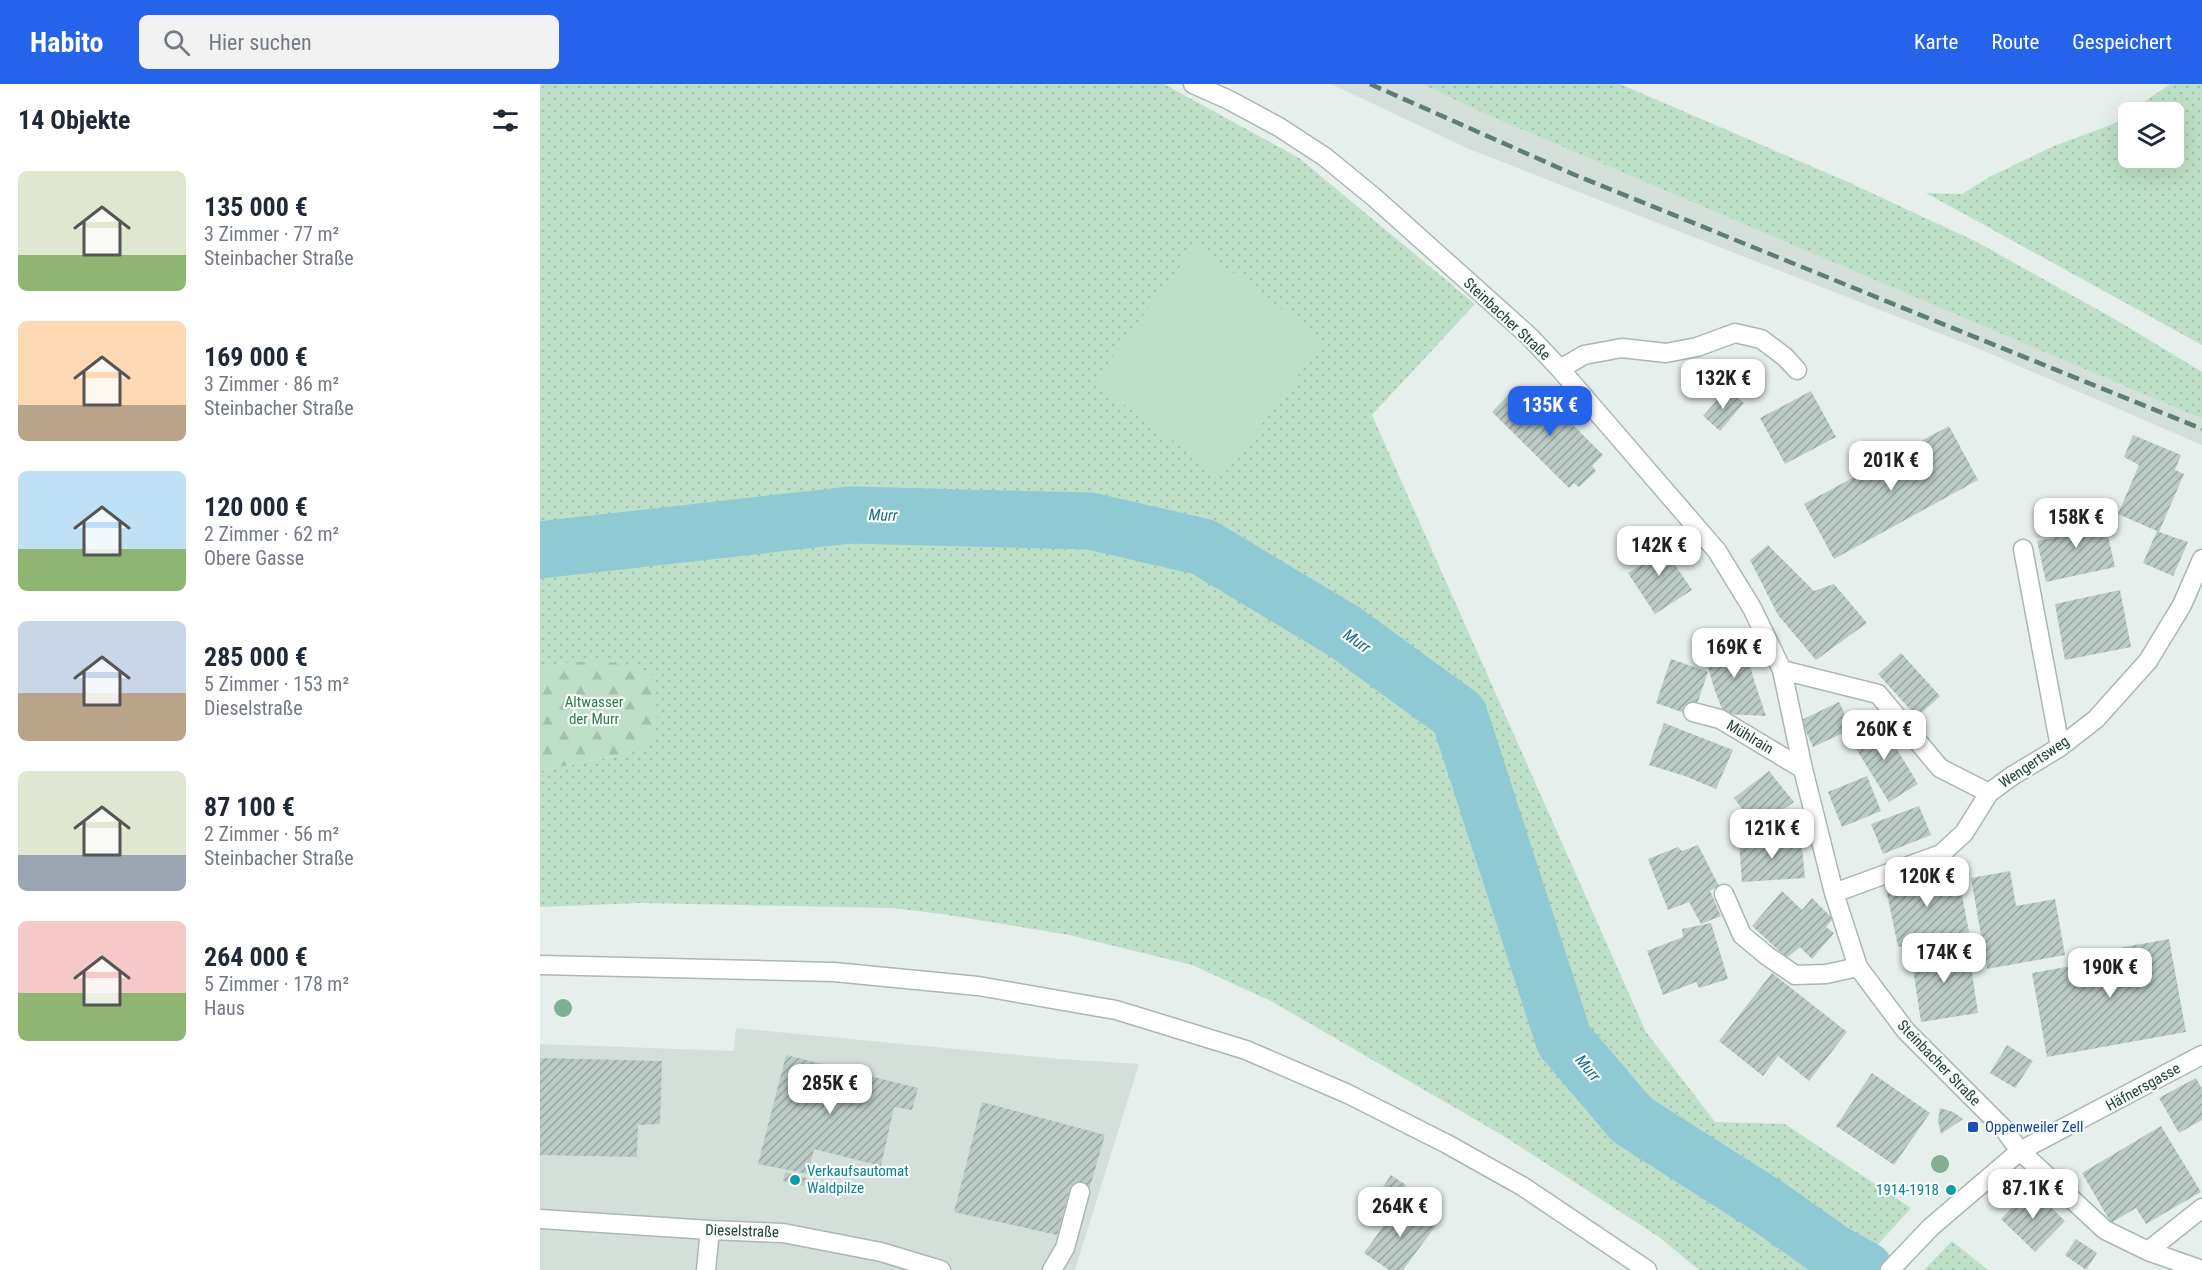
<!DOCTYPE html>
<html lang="de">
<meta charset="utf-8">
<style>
body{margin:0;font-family:"Roboto Condensed",sans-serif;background:#f2f2f3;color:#1f2937;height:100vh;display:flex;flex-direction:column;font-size:22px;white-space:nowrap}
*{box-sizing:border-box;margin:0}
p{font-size:20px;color:#747a83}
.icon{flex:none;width:33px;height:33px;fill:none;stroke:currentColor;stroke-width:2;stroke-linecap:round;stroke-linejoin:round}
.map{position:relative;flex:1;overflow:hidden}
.side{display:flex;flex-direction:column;background:#fff;width:540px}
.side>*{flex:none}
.tools{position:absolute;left:1578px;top:18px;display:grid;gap:12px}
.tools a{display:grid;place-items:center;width:66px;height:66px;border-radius:9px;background:#fff;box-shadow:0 6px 24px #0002;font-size:30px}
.price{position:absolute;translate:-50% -51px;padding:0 14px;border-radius:12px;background:#fff;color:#222;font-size:20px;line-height:39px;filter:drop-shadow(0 2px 3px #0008)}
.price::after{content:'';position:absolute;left:50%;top:36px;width:18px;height:14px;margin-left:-9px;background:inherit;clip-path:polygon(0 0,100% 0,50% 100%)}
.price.on{background:#2563eb;color:#fff}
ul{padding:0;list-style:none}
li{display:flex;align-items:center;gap:18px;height:150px;padding:0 18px}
li span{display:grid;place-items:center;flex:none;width:168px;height:120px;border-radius:9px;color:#555}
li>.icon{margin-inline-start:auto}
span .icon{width:72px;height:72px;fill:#fffc;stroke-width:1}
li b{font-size:26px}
h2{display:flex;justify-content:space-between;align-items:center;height:72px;padding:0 18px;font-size:26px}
header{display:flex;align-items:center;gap:36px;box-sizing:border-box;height:84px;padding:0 30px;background:#2563eb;color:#fff}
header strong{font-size:28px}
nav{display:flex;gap:33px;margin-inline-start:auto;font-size:21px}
.search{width:420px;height:54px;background:#f2f2f3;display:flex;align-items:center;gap:15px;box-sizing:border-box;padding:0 21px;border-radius:9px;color:#747a83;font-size:22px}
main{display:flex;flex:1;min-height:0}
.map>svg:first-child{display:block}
</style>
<header>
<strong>Habito</strong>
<div class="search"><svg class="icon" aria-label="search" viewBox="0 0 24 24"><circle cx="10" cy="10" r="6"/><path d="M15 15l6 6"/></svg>Hier suchen</div>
<nav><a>Karte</a><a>Route</a><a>Gespeichert</a></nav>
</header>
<main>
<section class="side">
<h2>14 Objekte<svg class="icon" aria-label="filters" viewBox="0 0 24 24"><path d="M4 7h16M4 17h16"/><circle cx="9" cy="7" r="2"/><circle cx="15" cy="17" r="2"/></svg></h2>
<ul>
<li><span style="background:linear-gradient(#dfe7d0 70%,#8fb573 0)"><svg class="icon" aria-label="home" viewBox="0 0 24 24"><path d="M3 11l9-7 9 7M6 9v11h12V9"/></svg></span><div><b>135 000 €</b><p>3 Zimmer · 77 m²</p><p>Steinbacher Straße</p></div></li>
<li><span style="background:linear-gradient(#ffd9b3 70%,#b9a48a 0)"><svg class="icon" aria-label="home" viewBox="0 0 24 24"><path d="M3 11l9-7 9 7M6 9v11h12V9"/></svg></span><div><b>169 000 €</b><p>3 Zimmer · 86 m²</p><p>Steinbacher Straße</p></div></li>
<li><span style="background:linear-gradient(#bfe0f5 65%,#8fb573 0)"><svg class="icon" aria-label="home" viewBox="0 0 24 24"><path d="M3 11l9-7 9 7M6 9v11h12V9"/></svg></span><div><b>120 000 €</b><p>2 Zimmer · 62 m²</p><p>Obere Gasse</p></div></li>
<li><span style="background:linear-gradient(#c9d6e8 60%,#b9a48a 0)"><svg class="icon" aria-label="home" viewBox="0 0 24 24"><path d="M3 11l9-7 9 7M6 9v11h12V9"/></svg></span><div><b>285 000 €</b><p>5 Zimmer · 153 m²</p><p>Dieselstraße</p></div></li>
<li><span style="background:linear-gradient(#dfe7d0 70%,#9aa5b1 0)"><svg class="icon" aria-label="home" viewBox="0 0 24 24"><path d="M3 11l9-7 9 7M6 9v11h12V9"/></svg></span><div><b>87 100 €</b><p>2 Zimmer · 56 m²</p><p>Steinbacher Straße</p></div></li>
<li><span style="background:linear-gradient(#f6c9c9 60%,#8fb573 0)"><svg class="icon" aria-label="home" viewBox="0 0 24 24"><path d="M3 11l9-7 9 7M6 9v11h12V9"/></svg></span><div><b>264 000 €</b><p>5 Zimmer · 178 m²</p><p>Haus</p></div></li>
</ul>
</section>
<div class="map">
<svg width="1662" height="1186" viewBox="0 0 1662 1186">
<defs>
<pattern id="grass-dots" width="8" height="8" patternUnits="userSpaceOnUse" patternTransform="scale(1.5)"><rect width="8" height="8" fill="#bfe0c8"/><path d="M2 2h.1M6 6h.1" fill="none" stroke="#a4c1ad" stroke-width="1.8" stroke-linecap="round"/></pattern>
<pattern id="forest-firs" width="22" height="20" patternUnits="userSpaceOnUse" patternTransform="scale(1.5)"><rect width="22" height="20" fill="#bfe0c8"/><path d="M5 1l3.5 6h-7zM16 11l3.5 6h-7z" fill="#a4c1ad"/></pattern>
<pattern id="building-hatch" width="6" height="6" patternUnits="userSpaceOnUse" patternTransform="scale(1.5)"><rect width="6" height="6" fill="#bbcac4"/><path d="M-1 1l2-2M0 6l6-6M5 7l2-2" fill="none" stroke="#98a6a0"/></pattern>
</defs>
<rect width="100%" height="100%" fill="#e6efeb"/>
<path fill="#d4dfda" d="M 791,0 L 882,0 L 1662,335 L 1662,361 L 1442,266 L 929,65 Z
M 196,944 L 520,975 L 599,980 L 535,1186 L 0,1186 L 0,960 L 194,967 Z"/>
<path fill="url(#grass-dots)" d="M 0,0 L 624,0 L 759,74 L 935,220 L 832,331 L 1106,948 L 1175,1038 L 1245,1040 L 1371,1124 L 1315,1186 L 1159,1186 L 1119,1153 L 962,1051 L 731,917 L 652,881 L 529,851 L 402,830 L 353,824 L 101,819 L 0,823 L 0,687 L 94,668 L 21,579 L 0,585 Z
M 882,0 L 1080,0 L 1308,98 L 1437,158 L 1578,237 L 1662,288 L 1662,335 L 948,31 Z
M 1630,0 L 1662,0 L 1662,261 L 1386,109 L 1422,110 L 1451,92 L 1514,62 L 1578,38 L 1588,30 L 1588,74 L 1634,74 L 1634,28 L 1590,28 Z
M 1412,1157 L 1448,1186 L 1384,1186 Z"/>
<path fill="url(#forest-firs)" d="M 65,577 L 111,588 L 118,631 L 112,653 L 94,668 L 0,687 L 0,585 L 21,579 Z"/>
<path fill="#bfe0c8" d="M 656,161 L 784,257 L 682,393 L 554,298 Z"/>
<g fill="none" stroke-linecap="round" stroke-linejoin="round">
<path stroke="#8ec9d4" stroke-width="57" d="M 0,466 L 310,431 L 550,437 L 663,463 L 805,548 L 919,631 L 1024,956 L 1092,1036 L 1229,1123 L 1294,1169 L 1325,1186"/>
</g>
<path fill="url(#building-hatch)" d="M 976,303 L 998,322 L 1006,314 L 1063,371 L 1052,382 L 1056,387 L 1039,403 L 1034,399 L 1029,404 L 952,328 Z
M 1187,305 L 1204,319 L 1180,347 L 1163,332 Z
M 1271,307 L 1296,353 L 1245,380 L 1220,334 Z
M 1409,342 L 1438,396 L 1294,475 L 1264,420 Z
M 1593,351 L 1641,371 L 1635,386 L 1644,390 L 1619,448 L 1648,458 L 1633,492 L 1603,479 L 1617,447 L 1578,430 L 1599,381 L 1584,373 Z
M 1563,430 L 1575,483 L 1506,498 L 1497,457 L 1514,454 L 1511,441 Z
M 1116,453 L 1152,506 L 1115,530 L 1088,489 L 1105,479 L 1096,466 Z
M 1228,461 L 1274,507 L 1294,500 L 1327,539 L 1276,576 L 1238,531 L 1210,476 Z
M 1580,506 L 1591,563 L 1525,576 L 1515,520 Z
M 1203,554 L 1214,596 L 1226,632 L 1184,630 L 1175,607 L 1163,566 Z
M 1361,569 L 1400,612 L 1377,633 L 1338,590 Z
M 1131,575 L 1168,588 L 1153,632 L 1116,619 Z
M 1299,618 L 1312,645 L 1273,663 L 1261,636 Z
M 1340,637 L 1378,700 L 1349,718 L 1310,655 Z
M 1124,639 L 1193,666 L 1176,705 L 1145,692 L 1109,681 Z
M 1229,687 L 1254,718 L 1216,745 L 1194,714 Z
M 1327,692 L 1341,727 L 1302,743 L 1288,708 Z
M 1379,722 L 1391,751 L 1343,770 L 1331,740 Z
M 1261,754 L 1265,794 L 1202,798 L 1199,759 Z
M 1158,761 L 1179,802 L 1170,807 L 1181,832 L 1161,840 L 1149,818 L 1128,826 L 1108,775 L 1138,763 L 1142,767 Z
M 1417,785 L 1429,848 L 1358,863 L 1345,800 Z
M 1470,787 L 1476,822 L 1515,815 L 1525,871 L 1447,885 L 1431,794 Z
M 1242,807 L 1262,826 L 1272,814 L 1293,835 L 1286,843 L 1294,849 L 1272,875 L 1260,863 L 1247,874 L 1212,842 Z
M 1171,839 L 1188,895 L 1159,904 L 1156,898 L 1123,911 L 1107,867 L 1143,853 L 1142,845 Z
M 1629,855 L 1646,948 L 1507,973 L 1492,889 L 1537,881 L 1535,872 Z
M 1428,863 L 1438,929 L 1381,938 L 1371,871 Z
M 1232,889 L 1307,948 L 1269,997 L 1238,972 L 1223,992 L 1179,957 Z
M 1467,961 L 1493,977 L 1475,1004 L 1450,989 Z
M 246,971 L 378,1004 L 372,1026 L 354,1023 L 341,1082 L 274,1065 L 268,1090 L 218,1080 Z
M 0,974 L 122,977 L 120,1040 L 98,1041 L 97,1073 L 0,1071 Z
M 1332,989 L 1390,1029 L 1354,1081 L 1296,1042 Z
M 1656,994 L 1662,1005 L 1662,1036 L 1639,1049 L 1619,1014 Z
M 442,1018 L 565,1051 L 549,1106 L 531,1101 L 517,1151 L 414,1128 Z
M 1400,1024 L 1413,1028 L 1423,1035 L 1401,1050 L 1398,1037 Z
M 1621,1042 L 1661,1108 L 1606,1140 L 1596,1124 L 1571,1139 L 1542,1089 Z
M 245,1088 L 266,1094 L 264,1102 L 243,1097 Z
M 851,1091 L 866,1101 L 849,1126 L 834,1116 Z
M 1491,1104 L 1525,1137 L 1495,1168 L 1461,1135 Z
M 862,1116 L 897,1140 L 863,1186 L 849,1186 L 824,1169 Z
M 1536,1155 L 1557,1169 L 1546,1186 L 1525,1171 Z"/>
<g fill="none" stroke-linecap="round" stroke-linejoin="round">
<defs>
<path id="minor" d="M 653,0 L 689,16 L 739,43 L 785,73 L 835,114 L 989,252 L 1020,285 L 1177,467 L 1212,524 L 1242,586 L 1263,685 L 1294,809 L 1318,883 L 1366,947 L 1463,1044 L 1480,1067 L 1565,1146 L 1608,1167 L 1662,1186
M 1020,285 L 1044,271 L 1082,264 L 1126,269 L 1157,263 L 1195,249 L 1221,255 L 1245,273 L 1257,286
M 1483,465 L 1520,663
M 1242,586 L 1338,610 L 1400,684 L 1449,709
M 1153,628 L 1180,635 L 1263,685
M 1294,809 L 1401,770 L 1424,749 L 1449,709 L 1472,692 L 1520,663 L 1556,635 L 1608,577 L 1642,521 L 1662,475
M 1184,810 L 1202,851 L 1226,871 L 1255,891 L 1286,890 L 1318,883
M 0,881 L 294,888 L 438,902 L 576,926 L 706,966 L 808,1010 L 907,1060 L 982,1102 L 1107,1186
M 0,1135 L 170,1146 L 243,1149 L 341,1168 L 401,1186
M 1608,1167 L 1662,1124
M 166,1186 L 170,1146
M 512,1186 L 525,1164 L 540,1108
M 1350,1186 L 1391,1143 L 1480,1067 L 1662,971"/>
</defs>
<use href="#minor" stroke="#a8b8b2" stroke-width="21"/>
<use href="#minor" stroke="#fff" stroke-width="18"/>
<path stroke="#5f7d75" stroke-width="4.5" stroke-dasharray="12 6" stroke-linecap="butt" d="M 830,0 L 1035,91 L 1662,345"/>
</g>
<g fill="#80af93">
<circle cx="23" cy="924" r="9"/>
<circle cx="1400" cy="1080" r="9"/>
</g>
<rect fill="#1a4fb4" stroke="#f7fbf9" stroke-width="2" x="1427" y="1037" width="12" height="12" rx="3"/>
<g fill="#0f9aa8" stroke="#f7fbf9" stroke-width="2">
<circle cx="255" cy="1096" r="6"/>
<circle cx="1411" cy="1106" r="6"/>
</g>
<g text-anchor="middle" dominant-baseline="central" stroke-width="4.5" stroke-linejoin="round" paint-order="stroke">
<g font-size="15" fill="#24423a" stroke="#f7fbf9">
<text transform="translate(967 235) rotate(43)">Steinbacher Straße</text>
<text transform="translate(1210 653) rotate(31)">Mühlrain</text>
<text transform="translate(1494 678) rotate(-34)">Wengertsweg</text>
<text transform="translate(1399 979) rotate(46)">Steinbacher Straße</text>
<text transform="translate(1603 1003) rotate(-29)">Häfnersgasse</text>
<text transform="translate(202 1147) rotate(2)">Dieselstraße</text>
</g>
<g font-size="15" fill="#2d7a4b" stroke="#f7fbf9">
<text x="54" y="618">Altwasser<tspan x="54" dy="17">der Murr</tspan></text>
</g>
<g font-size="15" fill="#164399" stroke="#f7fbf9" text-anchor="start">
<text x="1445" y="1043">Oppenweiler Zell</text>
</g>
<g font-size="15" fill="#0d838f" stroke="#f7fbf9" text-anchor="start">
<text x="267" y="1087">Verkaufsautomat<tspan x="267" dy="17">Waldpilze</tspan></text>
<text x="1399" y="1106" text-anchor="end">1914-1918</text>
</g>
<g font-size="16" font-style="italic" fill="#1c6f80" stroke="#f7fbf9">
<text transform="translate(343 431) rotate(2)">Murr</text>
<text transform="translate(817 557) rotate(35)">Murr</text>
<text transform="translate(1048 984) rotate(50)">Murr</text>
</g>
</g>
</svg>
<div class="tools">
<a><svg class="icon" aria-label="layers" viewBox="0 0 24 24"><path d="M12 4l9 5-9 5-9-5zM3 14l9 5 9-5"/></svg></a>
</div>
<b class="price" style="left:1183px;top:326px">132K €</b>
<b class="price on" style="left:1010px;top:353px">135K €</b>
<b class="price" style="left:1351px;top:408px">201K €</b>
<b class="price" style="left:1536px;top:465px">158K €</b>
<b class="price" style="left:1119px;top:493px">142K €</b>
<b class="price" style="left:1194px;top:595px">169K €</b>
<b class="price" style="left:1344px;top:677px">260K €</b>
<b class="price" style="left:1232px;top:776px">121K €</b>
<b class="price" style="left:1387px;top:824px">120K €</b>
<b class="price" style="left:1404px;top:900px">174K €</b>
<b class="price" style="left:1570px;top:915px">190K €</b>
<b class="price" style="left:290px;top:1031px">285K €</b>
<b class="price" style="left:1493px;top:1136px">87.1K €</b>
<b class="price" style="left:860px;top:1154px">264K €</b>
</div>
</main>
